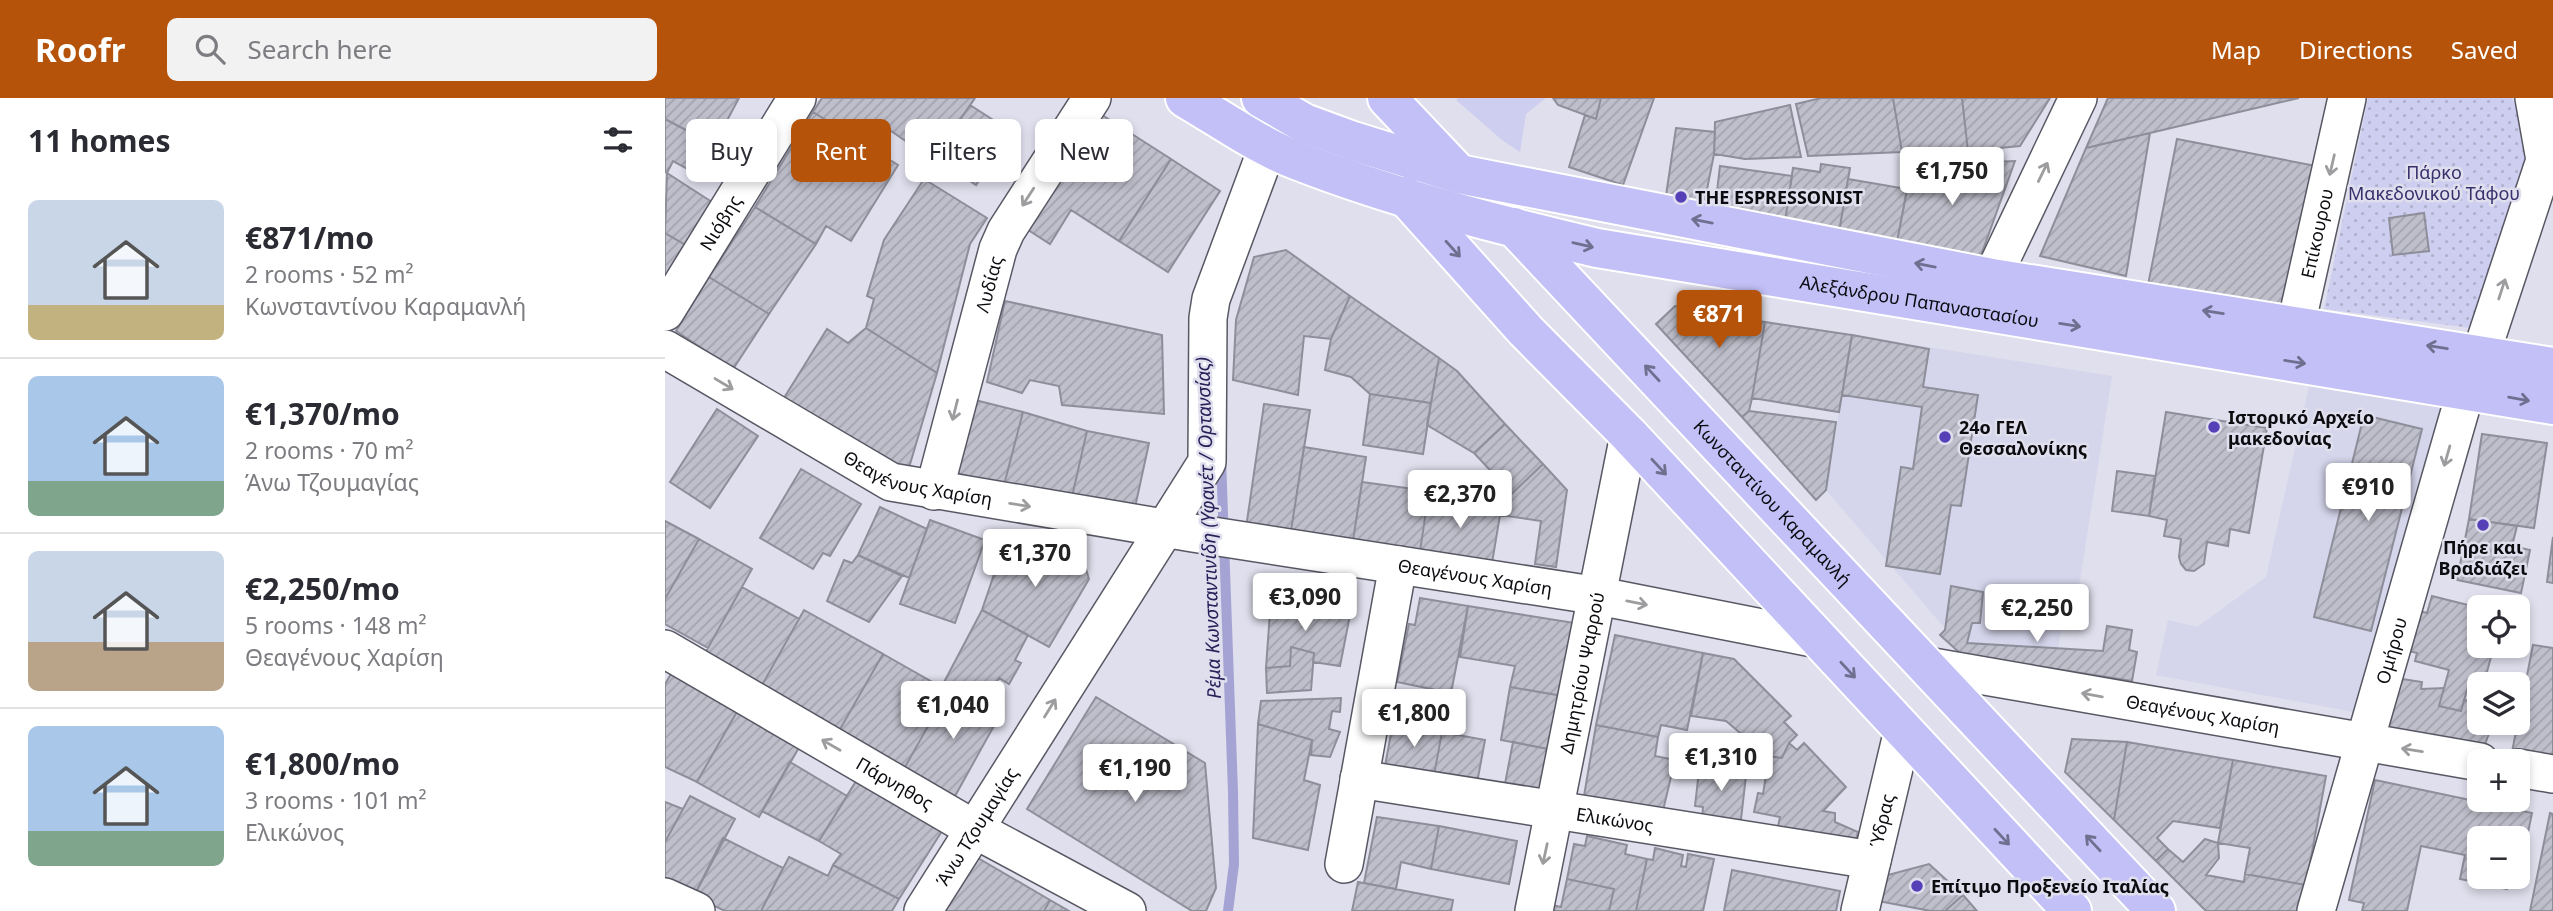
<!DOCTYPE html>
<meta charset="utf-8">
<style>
body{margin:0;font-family:"Noto Sans",sans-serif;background:#f2f2f3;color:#2b2b33;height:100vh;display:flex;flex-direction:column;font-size:26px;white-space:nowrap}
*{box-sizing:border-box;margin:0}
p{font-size:23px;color:#7c7c81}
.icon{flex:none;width:38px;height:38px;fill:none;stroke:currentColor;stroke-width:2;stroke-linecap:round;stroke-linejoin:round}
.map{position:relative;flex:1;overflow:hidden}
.panel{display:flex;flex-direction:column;background:#fff;width:665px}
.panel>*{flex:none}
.top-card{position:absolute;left:21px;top:21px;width:665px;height:63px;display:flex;gap:14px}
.controls{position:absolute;left:1802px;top:497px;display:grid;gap:14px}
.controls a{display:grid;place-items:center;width:63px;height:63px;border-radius:10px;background:#fff;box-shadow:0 4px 10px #0003;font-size:35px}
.price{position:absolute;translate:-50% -60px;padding:0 16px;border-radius:7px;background:#fff;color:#222;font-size:23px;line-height:46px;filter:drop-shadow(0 2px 4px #0008)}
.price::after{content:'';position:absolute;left:50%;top:42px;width:21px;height:16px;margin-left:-10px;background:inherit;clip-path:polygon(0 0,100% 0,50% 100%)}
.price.current{background:#b45309;color:#fff}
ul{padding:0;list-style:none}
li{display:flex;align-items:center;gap:21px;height:175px;padding:0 28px}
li+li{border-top:2px solid #e1e1e2}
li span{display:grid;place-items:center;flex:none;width:196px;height:140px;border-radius:10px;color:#555}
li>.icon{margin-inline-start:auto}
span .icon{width:84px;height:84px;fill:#fffc;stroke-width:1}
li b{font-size:30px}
h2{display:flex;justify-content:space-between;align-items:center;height:84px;padding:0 28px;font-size:30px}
.tag{padding:0 24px;border-radius:10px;background:#fff;box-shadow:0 4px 10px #0003;font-size:24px;line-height:63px}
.tag.current{background:#b45309;color:#fff}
header{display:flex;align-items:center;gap:42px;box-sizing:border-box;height:98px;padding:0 35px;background:#b45309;color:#fff}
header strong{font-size:33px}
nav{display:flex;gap:38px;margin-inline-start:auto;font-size:24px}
.search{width:490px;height:63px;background:#f2f2f3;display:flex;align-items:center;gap:18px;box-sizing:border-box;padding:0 24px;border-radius:10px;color:#7c7c81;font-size:26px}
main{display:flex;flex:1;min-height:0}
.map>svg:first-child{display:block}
</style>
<header>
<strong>Roofr</strong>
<div class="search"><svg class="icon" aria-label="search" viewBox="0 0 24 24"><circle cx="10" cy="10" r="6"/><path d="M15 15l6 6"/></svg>Search here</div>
<nav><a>Map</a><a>Directions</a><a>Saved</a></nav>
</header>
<main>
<section class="panel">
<h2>11 homes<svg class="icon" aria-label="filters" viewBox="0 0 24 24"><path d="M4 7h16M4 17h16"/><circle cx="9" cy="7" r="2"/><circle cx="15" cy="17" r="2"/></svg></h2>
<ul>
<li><span style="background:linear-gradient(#c9d6e8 75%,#c2b280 0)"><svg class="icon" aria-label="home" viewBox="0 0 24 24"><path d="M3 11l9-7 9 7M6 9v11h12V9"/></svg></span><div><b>€871/mo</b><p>2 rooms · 52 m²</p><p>Κωνσταντίνου Καραμανλή</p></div></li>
<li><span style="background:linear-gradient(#a9c7e8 75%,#7fa58c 0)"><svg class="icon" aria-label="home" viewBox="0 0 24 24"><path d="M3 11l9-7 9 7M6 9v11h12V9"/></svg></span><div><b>€1,370/mo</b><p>2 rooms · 70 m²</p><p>Άνω Τζουμαγίας</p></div></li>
<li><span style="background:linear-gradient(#c9d6e8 65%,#b9a48a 0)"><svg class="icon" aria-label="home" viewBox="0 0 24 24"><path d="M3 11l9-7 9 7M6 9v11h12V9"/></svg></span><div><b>€2,250/mo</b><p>5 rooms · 148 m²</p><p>Θεαγένους Χαρίση</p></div></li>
<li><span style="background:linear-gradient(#a9c7e8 75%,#7fa58c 0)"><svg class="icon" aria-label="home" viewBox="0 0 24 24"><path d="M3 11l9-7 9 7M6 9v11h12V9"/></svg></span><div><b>€1,800/mo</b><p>3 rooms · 101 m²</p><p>Ελικώνος</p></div></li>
</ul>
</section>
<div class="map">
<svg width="1888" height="813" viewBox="0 0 1888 813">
<defs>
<pattern id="park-dots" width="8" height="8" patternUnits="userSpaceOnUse" patternTransform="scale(1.75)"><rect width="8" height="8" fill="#cecff0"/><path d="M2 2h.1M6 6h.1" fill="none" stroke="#b0b0cd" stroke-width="1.8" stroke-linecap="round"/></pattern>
<pattern id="building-hatch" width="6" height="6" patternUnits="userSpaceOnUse" patternTransform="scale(1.75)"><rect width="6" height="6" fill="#bfbfcc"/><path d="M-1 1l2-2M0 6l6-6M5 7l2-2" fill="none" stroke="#a3a3ae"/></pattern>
</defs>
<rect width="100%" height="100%" fill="#dfdfed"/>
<path fill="#d5d5eb" d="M 1187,237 L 1447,278 L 1408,527 L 1397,526 L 1391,564 L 1297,550 L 1161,392 Z
M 1644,288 L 1777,309 L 1694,615 L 1491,577 L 1503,522 L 1532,529 L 1601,479 Z"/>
<path fill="#cecff0" d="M 793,0 L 881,0 L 861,16 L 855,54 L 837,42 L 791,2 Z"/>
<path fill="url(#park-dots)" d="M 1703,0 L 1847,0 L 1868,51 L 1806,230 L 1659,211 Z"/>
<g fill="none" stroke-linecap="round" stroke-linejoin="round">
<path stroke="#a4a3d3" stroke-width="10" d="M 556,361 L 568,694 L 569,766 L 563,813"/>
</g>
<path fill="url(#building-hatch)" stroke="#8d8e9a" stroke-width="2" d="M 0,0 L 74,0 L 49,47 L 0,21 Z
M 157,0 L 310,0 L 279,45 L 254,28 L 242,44 L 223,31 L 211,53 L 148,14 Z
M 888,0 L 936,0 L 931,21 L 893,7 Z
M 936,0 L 989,0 L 958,87 L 904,69 L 920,17 L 931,21 Z
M 1156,0 L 1228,0 L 1237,54 L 1143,58 L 1131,6 Z
M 1228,0 L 1297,0 L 1303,53 L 1237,54 Z
M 1297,0 L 1385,0 L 1355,48 L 1303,53 Z
M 1443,0 L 1634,0 L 1421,50 Z
M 305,7 L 347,34 L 311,87 L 270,59 Z
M 1125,7 L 1136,59 L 1080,61 L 1049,56 L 1050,24 Z
M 431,13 L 506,61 L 454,143 L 406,112 L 385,146 L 357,128 Z
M 148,14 L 233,67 L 186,143 L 161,128 L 151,146 L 90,109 Z
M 0,21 L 57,51 L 41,81 L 8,63 L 2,75 L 0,74 Z
M 1011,30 L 1050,34 L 1049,56 L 1037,117 L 999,111 Z
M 1485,35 L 1461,178 L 1375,158 L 1421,50 Z
M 1512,41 L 1651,68 L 1615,213 L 1483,187 Z
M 506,61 L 555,93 L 503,174 L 454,143 Z
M 1350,63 L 1314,163 L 1231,149 L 1247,67 Z
M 1156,66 L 1185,70 L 1173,140 L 1119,130 L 1128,70 L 1155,74 Z
M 1055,68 L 1127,78 L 1119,130 L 1049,119 Z
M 2,75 L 50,106 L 24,149 L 0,135 Z
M 259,81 L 322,120 L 305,146 L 272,275 L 201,230 L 209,201 L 202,198 L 219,142 Z
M 1183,81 L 1242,91 L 1231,149 L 1173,140 Z
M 90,109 L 151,146 L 104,216 L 44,179 Z
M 1759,115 L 1764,153 L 1728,157 L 1724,120 Z
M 0,135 L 24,149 L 0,187 Z
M 621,152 L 685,198 L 666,241 L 639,238 L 633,297 L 568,282 L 571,222 L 589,159 Z
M 44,179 L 104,216 L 68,271 L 11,233 Z
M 685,198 L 774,260 L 766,305 L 705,296 L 686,279 L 660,272 L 666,241 Z
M 340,203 L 497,237 L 499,316 L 397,307 L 394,288 L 365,282 L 357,295 L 322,284 Z
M 1010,208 L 1100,224 L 1087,300 L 1084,313 L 1077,319 L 991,226 Z
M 1100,224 L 1187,237 L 1174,314 L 1087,300 Z
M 201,230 L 272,275 L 243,373 L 119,300 L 162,231 L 183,245 Z
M 1187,237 L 1264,251 L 1258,289 L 1313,297 L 1296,408 L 1286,407 L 1275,476 L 1221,468 L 1236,369 L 1248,371 L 1257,309 L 1177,297 Z
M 774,260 L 792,273 L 840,326 L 809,355 L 762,327 Z
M 705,296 L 766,305 L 758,356 L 698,347 Z
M 310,302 L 358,314 L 339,387 L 291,375 Z
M 599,306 L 645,312 L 625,439 L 581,430 Z
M 52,311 L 93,338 L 45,410 L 5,384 Z
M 1084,313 L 1171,324 L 1161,392 L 1151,402 L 1077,319 Z
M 358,314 L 422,333 L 406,403 L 339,387 Z
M 1501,314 L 1602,330 L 1584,435 L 1565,431 L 1563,448 L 1542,444 L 1539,466 L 1529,473 L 1521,472 L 1516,466 L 1514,459 L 1516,441 L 1499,438 L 1502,422 L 1484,418 Z
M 1699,317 L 1757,331 L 1706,533 L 1649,519 Z
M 840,326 L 878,366 L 837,405 L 815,382 L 825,372 L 809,355 Z
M 422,333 L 484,345 L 469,414 L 406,403 Z
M 1817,336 L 1882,345 L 1869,430 L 1804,421 Z
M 639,349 L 701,359 L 687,449 L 625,439 Z
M 878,366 L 902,392 L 891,469 L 870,466 L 876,423 L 835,417 L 837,405 Z
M 136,371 L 196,406 L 165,458 L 158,455 L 148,471 L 95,440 Z
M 1452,373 L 1490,378 L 1484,418 L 1447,413 Z
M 697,384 L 764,393 L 754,460 L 687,449 Z
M 764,393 L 837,405 L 826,471 L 754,460 Z
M 215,409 L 262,431 L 244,480 L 193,457 Z
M 1804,421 L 1852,428 L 1847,448 L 1865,452 L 1856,495 L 1792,482 Z
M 265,422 L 320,442 L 290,525 L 235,506 Z
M 0,423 L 34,441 L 0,501 Z
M 1888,439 L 1888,485 L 1882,484 Z
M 34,441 L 87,471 L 43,550 L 0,526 L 0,501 Z
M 341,441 L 418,461 L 424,481 L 384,549 L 317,512 Z
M 193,457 L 237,478 L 204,524 L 162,503 L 179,462 L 187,465 Z
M 1286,488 L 1318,494 L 1315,525 L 1307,525 L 1302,545 L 1438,553 L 1442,528 L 1467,532 L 1464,552 L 1472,554 L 1467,583 L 1296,556 L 1275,537 L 1280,532 Z
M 77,489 L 134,521 L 96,589 L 39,557 Z
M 1767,498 L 1815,510 L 1815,548 L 1829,548 L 1820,581 L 1806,578 L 1796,613 L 1774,608 L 1784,572 L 1750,563 L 1752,555 L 1736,551 L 1746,511 L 1762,515 Z
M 606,500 L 685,517 L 675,568 L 648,564 L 649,555 L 626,549 L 625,568 L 601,570 Z
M 755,500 L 803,508 L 786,595 L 732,584 L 744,526 L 750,527 Z
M 803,508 L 916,526 L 904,599 L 845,589 L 850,568 L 795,559 Z
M 139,512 L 218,556 L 174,633 L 96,589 Z
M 317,512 L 363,537 L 350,562 L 356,565 L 344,586 L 334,580 L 318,608 L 285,589 L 277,588 Z
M 950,537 L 1038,555 L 1022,632 L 996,627 L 993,639 L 931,627 Z
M 1868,547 L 1888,550 L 1888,667 L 1846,659 Z
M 626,549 L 649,555 L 646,592 L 602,595 L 601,570 L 625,568 Z
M 1038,555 L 1069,561 L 1126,618 L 1119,624 L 1132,637 L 1124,645 L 1117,660 L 1087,656 L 1088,646 L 1061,623 L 1026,618 Z
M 218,556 L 283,593 L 240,669 L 174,633 Z
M 9,571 L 74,610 L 32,684 L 0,669 L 0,586 Z
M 1731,580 L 1757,584 L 1756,591 L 1779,590 L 1774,608 L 1796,613 L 1799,602 L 1815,604 L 1815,625 L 1828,625 L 1814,662 L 1711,646 Z
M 285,589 L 335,617 L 290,698 L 240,669 Z
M 845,589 L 904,599 L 894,653 L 836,642 Z
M 431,599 L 540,665 L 551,790 L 541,813 L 527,813 L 362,711 Z
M 676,600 L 675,614 L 667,613 L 664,631 L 675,634 L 665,659 L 646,657 L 647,642 L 593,626 L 596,603 Z
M 74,610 L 136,646 L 94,719 L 32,684 Z
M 728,625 L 777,634 L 769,677 L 720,668 Z
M 593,626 L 647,642 L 639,682 L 655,687 L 643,752 L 588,740 Z
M 931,627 L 993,639 L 990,658 L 1010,662 L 996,721 L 918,704 Z
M 777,634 L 820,642 L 812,685 L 769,677 Z
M 1407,641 L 1462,644 L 1449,722 L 1400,674 Z
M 848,644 L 894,653 L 886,700 L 839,691 Z
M 1462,644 L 1568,662 L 1555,730 L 1508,723 L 1492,740 L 1503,751 L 1491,763 L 1449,722 Z
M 1124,645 L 1132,652 L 1139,645 L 1181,689 L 1158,713 L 1170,715 L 1170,724 L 1193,734 L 1189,751 L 1111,738 L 1115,719 L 1089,714 L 1093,695 L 1098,696 L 1104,658 L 1117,660 Z
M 1036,655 L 1083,660 L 1074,739 L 1036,735 L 1038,709 L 1030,708 Z
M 1568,662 L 1661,678 L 1641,787 L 1580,776 L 1585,750 L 1553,745 Z
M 125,664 L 182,698 L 154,743 L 97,713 Z
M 193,680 L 277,733 L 234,801 L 168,767 L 176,756 L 154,743 Z
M 1710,682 L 1867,715 L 1856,769 L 1853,768 L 1853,740 L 1815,740 L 1815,779 L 1845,779 L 1842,791 L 1795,781 L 1800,757 L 1756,748 L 1742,813 L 1697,813 L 1699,805 L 1684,802 Z
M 25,698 L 70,721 L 29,798 L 0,785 L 0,744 Z
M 0,704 L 18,711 L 0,744 Z
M 1885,715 L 1888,716 L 1888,813 L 1865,813 Z
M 712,719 L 774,728 L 766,771 L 736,764 L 731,791 L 699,785 Z
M 774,728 L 852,743 L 844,786 L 766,771 Z
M 922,738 L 962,747 L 960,756 L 982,761 L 971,813 L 944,813 L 949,791 L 902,781 L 909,746 L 920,748 Z
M 58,740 L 118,770 L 96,813 L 60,813 L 29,798 Z
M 1540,741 L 1553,745 L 1554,760 L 1541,777 L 1579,784 L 1580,776 L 1641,787 L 1636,813 L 1541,813 L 1491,763 L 1503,751 L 1518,764 Z
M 990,750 L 1018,757 L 1016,768 L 1021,769 L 1023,756 L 1049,761 L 1038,813 L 971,813 L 982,761 L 988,762 Z
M 306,756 L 385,802 L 379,813 L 272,813 Z
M 124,759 L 163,778 L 168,767 L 234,801 L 227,813 L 96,813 Z
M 1264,766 L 1298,797 L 1280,813 L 1266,813 L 1213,803 L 1219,778 Z
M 1067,772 L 1175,793 L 1171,813 L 1059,813 Z
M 902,781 L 949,791 L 944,813 L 886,813 L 887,807 L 896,809 Z
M 693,784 L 788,802 L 786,813 L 687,813 Z
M 1298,797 L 1312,813 L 1280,813 Z
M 385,802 L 404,813 L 379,813 Z"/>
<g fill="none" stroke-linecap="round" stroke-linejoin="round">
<defs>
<g id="minor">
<path d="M 1327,180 L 1413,0"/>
<path id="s1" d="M 0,214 L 132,0"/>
<path id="s2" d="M 1631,227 L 1682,0"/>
<path id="s3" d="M 0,251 L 226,384 L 528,435 L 934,498 L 1153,541"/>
<path d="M 1816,256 L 1880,62 L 1869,0"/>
<path id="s4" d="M 269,393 L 333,151 L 341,133 L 427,0"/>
<path id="s5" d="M 0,551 L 309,731 L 462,813"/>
<path id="s6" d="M 1262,568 L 1815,664"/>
<path d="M 1853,670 L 1888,676"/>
<path id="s7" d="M 694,681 L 1207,762"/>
<path d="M 679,766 L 733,467"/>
<path d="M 0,799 L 31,813"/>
<path id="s8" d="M 258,813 L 542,364 L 543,220 L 546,201 L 603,48"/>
<path id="s9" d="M 869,813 L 964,337"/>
<path id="s10" d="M 1195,813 L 1238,632"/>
<path id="s11" d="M 1651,813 L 1801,292"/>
</g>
<g id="major">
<path id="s12" d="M 520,0 C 556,21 592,47 631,62 C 728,100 831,126 932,150 L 1888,307"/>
<path d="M 596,0 L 639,25 L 688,43 L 794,76 L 1327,180 L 1888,269"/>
<path d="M 722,0 L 793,75"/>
<path d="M 740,98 L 861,233 L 964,337 L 1407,813"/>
<path id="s13" d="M 849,129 L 1491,813"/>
</g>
</defs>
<use href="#minor" stroke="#585864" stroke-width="40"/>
<use href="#major" stroke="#fff" stroke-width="42"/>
<use href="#minor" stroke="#fff" stroke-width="37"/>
<use href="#major" stroke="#c3c0f8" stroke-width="38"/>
</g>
<defs><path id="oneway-shaft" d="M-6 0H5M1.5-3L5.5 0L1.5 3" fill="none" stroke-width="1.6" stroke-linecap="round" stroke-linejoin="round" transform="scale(1.75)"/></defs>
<g stroke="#9d9d9f">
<use href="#oneway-shaft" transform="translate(1667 67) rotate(103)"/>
<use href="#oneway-shaft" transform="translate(1378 74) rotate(-64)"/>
<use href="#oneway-shaft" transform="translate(363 99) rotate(123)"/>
<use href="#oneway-shaft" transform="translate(1837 191) rotate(-72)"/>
<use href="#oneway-shaft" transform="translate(59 286) rotate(31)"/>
<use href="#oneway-shaft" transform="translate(290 312) rotate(104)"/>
<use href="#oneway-shaft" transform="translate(1782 358) rotate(106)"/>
<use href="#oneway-shaft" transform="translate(355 407) rotate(9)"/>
<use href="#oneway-shaft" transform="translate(972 505) rotate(11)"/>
<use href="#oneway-shaft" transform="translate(1427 597) rotate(-170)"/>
<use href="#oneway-shaft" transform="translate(385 610) rotate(-58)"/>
<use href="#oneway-shaft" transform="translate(166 647) rotate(-150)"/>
<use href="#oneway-shaft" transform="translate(1747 652) rotate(-171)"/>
<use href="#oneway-shaft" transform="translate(880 756) rotate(102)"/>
</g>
<g stroke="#706f90">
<use href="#oneway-shaft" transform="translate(1037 123) rotate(-169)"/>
<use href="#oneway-shaft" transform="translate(918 147) rotate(13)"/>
<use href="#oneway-shaft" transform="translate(788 151) rotate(48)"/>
<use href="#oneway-shaft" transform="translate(1260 167) rotate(-169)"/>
<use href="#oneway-shaft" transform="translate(1548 214) rotate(-171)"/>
<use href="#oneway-shaft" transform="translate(1405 227) rotate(9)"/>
<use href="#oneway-shaft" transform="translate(1772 249) rotate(-171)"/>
<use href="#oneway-shaft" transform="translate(1630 264) rotate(9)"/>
<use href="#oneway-shaft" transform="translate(987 275) rotate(-133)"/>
<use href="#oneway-shaft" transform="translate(1854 301) rotate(10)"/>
<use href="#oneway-shaft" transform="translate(994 369) rotate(47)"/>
<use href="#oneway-shaft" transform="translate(1183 572) rotate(47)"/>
<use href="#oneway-shaft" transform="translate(1337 739) rotate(47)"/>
<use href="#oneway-shaft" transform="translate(1428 745) rotate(-133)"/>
</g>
<g fill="#5540b7" stroke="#dfdfed" stroke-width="2.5">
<circle cx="1016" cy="99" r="7"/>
<circle cx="1549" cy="329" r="7"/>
<circle cx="1280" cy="339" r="7"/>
<circle cx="1818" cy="427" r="7"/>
<circle cx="1252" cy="788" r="7"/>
</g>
<g text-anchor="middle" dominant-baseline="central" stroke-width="5" stroke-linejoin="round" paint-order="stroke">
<g font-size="18" fill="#37306c" stroke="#dfdfed">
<text x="1769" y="74">Πάρκο<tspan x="1769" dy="21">Μακεδονικού Τάφου</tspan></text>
</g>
<g font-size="18" font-weight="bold" fill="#0b0b10" stroke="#dfdfed" text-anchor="start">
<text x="1030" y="99">THE ESPRESSONIST</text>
<text x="1563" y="319">Ιστορικό Αρχείο<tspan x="1563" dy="21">μακεδονίας</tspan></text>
<text x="1294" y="329">24ο ΓΕΛ<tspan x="1294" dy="21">Θεσσαλονίκης</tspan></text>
<text x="1818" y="449" text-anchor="middle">Πήρε και<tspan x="1818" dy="21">Βραδιάζει</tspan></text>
<text x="1266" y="788">Επίτιμο Προξενείο Ιταλίας</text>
</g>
<g font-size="18" fill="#0b0b10" stroke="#dfdfed">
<text stroke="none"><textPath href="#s1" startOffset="105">Νιόβης</textPath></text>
<text stroke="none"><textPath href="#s2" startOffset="94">Επίκουρου</textPath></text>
<text stroke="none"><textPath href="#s4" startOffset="214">Λυδίας</textPath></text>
<text stroke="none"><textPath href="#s12" startOffset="768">Αλεξάνδρου Παπαναστασίου</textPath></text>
<text stroke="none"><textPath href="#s3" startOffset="287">Θεαγένους Χαρίση</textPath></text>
<text stroke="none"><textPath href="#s13" startOffset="378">Κωνσταντίνου Καραμανλή</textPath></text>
<text stroke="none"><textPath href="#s3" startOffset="854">Θεαγένους Χαρίση</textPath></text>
<text stroke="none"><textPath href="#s11" startOffset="271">Ομήρου</textPath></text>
<text stroke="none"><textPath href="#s9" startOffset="243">Δημητρίου Ψαρρού</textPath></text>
<text stroke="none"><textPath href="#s6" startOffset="280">Θεαγένους Χαρίση</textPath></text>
<text stroke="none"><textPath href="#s5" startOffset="266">Πάρνηθος</textPath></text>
<text stroke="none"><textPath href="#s7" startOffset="259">Ελικώνος</textPath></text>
<text stroke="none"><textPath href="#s10" startOffset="93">Ύδρας</textPath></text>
<text stroke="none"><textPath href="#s8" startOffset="100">Άνω Τζουμαγίας</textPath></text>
</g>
<g font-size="19" font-style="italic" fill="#282059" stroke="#dfdfed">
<text transform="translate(543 430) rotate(-92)">Ρέμα Κωνσταντινίδη (Υφανέτ / Ορτανσίας)</text>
</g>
</g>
</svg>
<div class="controls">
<a><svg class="icon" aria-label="locate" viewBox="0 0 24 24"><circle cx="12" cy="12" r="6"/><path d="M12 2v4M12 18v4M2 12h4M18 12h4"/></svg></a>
<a><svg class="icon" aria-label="layers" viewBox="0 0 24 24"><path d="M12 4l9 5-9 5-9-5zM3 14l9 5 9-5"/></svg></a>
<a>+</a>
<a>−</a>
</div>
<b class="price" style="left:1287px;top:109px">€1,750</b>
<b class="price current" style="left:1054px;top:252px">€871</b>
<b class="price" style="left:1703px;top:425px">€910</b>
<b class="price" style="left:795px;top:432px">€2,370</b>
<b class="price" style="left:370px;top:491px">€1,370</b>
<b class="price" style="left:640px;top:535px">€3,090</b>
<b class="price" style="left:1372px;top:546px">€2,250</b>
<b class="price" style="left:288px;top:643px">€1,040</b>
<b class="price" style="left:749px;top:651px">€1,800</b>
<b class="price" style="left:1056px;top:695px">€1,310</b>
<b class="price" style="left:470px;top:706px">€1,190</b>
<div class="top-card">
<a class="tag">Buy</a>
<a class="tag current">Rent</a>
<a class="tag">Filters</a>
<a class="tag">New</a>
</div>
</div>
</main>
